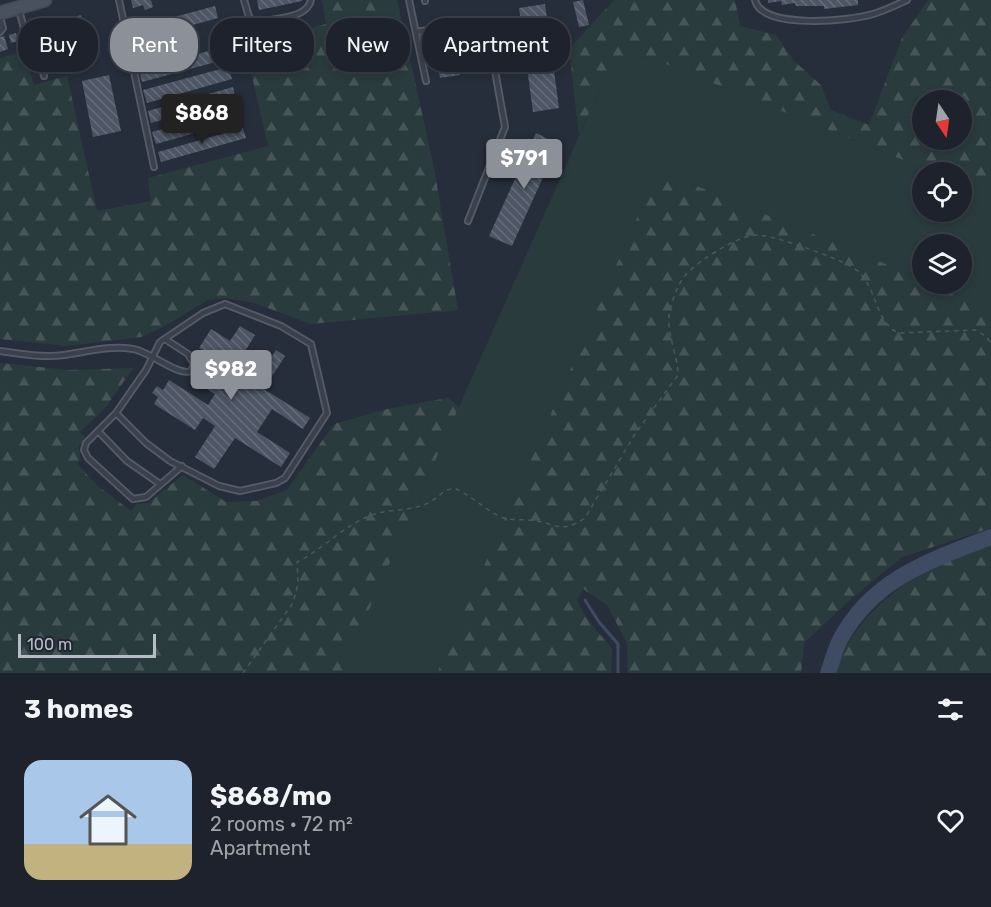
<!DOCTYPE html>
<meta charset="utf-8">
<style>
body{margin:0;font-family:Rubik,sans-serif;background:#252a34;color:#f1f3f6;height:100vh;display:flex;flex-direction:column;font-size:22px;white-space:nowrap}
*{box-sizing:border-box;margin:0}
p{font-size:20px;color:#a0a4a9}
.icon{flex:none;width:33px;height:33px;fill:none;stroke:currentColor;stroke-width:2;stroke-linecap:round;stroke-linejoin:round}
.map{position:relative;height:673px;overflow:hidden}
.sheet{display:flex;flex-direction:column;background:#1d222c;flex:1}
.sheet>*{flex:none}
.hud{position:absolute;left:18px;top:18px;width:600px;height:54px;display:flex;gap:12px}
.needle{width:39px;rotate:167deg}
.controls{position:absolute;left:912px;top:90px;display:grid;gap:12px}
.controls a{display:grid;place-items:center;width:60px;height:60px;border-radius:50%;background:#1d222c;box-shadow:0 3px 9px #0003,0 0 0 2px #3b3f48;font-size:30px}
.scale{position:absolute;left:18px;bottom:15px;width:138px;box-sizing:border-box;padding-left:6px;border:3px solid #b6bcc7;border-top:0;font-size:16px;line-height:21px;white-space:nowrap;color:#b6bcc7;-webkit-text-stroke:4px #202631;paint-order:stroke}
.price{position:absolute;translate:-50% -51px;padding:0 14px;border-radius:6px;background:#8c9099;color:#fff;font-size:20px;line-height:39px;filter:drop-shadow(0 2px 3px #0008)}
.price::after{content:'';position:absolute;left:50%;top:36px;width:18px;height:14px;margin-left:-9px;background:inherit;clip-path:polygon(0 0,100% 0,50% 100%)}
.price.on{background:#222;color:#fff}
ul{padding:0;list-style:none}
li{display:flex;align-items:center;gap:18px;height:150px;padding:0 24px}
li span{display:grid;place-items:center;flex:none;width:168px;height:120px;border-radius:18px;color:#555}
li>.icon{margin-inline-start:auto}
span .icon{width:72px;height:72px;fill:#fffc;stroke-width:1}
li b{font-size:26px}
h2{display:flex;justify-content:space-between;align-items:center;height:72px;padding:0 24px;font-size:26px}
.chip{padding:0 21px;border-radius:24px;background:#1d222c;box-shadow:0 3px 9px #0003,0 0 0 2px #3b3f48;font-size:21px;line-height:54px}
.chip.on{background:#8c9099;color:#fff}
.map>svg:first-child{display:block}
</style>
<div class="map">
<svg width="991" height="673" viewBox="0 0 991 673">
<defs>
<pattern id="forest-firs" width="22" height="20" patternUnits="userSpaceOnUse" patternTransform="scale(1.5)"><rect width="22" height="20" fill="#2a3b3d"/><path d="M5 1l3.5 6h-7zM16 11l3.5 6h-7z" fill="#475558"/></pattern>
<pattern id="building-back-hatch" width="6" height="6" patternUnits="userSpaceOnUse" patternTransform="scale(1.5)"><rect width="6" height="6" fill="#4e5665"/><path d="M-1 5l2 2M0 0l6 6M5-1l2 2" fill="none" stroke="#656c7a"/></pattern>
</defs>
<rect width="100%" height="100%" fill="#272e3b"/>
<path fill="#2a3b3d" d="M 646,56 L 933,172 L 922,172 L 922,212 L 962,212 L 962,184 L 991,196 L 991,307 L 934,284 L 962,284 L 962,244 L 922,244 L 922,279 L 658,170 L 437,673 L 341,673 L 607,73 L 628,59 Z"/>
<path fill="url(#forest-firs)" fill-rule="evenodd" d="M 322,0 L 397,0 L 434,168 L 458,310 L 311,324 L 254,303 L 225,298 L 208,300 L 163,327 L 141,337 L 66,346 L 0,339 L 0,58 L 24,51 L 34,85 L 67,76 L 97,211 L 151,201 L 148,178 L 268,146 L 245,45 L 326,24 Z
M 614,0 L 735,0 L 740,26 L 776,35 L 794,61 L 821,85 L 831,110 L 869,125 L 902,38 L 928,0 L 991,0 L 991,196 L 962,184 L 962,172 L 933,172 L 646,56 L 628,59 L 607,73 L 579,135 L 569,49 ZM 962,100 L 962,140 L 922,140 L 922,100 Z
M 658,170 L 922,279 L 922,284 L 934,284 L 991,307 L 991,528 L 902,557 L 852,598 L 804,643 L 801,673 L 628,673 L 627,643 L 607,605 L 583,589 L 577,601 L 588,620 L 612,649 L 611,673 L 437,673 Z
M 0,363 L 69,370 L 133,368 L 106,407 L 80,432 L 85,438 L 78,447 L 81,459 L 77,464 L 98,486 L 131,511 L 136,504 L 148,503 L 183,475 L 226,502 L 257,501 L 287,490 L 334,424 L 391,408 L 448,398 L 459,407 L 341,673 L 0,673 Z
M 991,545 L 991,673 L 836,673 C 853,609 929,560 991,545 Z"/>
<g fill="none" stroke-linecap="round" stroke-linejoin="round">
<path stroke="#3f4b62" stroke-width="3" d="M 585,600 L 599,622 L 618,644 L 618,673"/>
<path stroke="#3f4b62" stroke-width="16" d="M 828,673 C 832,662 835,649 841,638 C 874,578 931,560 991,537"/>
</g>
<path fill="url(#building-back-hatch)" d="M 131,0 L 151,0 L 153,7 L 145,10 L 143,5 L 133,8 Z
M 257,0 L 302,0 L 302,1 L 259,10 Z
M 583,0 L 589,25 L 579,27 L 573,2 Z
M 768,0 L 858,0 L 858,5 L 824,9 L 824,6 L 796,6 L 795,3 L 782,5 L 781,1 L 768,3 Z
M 545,4 L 559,108 L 533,112 L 519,8 Z
M 215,6 L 218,18 L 167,32 L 163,20 Z
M 81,15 L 83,24 L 69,28 L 71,36 L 63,39 L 58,22 Z
M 50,23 L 48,37 L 45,35 L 36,37 L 37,41 L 34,42 L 29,28 Z
M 16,33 L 18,41 L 11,43 L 9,35 Z
M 4,36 L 8,49 L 0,52 L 0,37 Z
M 454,42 L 460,75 L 440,78 L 434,46 Z
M 223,47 L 227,59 L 142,82 L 139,70 Z
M 228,67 L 232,79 L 147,103 L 143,90 Z
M 109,75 L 121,131 L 93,137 L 82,81 Z
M 233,87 L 236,100 L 151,123 L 148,111 Z
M 238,108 L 241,120 L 156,144 L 152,132 Z
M 243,128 L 246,138 L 161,162 L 158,152 Z
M 536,133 L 558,144 L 512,246 L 489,236 Z
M 240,326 L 255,335 L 236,366 L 257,379 L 276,350 L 285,356 L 264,389 L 310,418 L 303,429 L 272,409 L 257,432 L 290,453 L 281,467 L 235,438 L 214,469 L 195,457 L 215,426 L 203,418 L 195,430 L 154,404 L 158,397 L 152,393 L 157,386 L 163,390 L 169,380 L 208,405 L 215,394 L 198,383 L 217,359 L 199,348 L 211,329 L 230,341 Z"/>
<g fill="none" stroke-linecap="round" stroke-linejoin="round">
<defs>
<path id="lane" d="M 119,0 L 154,167
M 244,0 L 249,17 L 253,21 L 259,22 C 275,18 307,19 311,0
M 409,0 L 426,81
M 425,0 L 425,1
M 755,0 C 762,30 850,21 873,14 C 884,11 896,5 907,0
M 19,10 L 29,47 L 39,56 L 44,76
M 0,17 L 3,28 L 0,32
M 416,32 L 486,20 L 505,127 L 468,221
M 0,351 C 21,354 43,358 64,355 C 87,352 109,345 133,349 C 149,351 179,377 191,371 L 194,364 L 188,354 L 165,339
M 116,413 L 146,443 L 170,461 L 219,486 L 240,491 L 276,483 L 285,478 L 327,413 L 311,344 L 281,326 L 225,304 L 203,313 L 160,342 L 146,370 L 116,413 L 86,443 L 84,450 L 88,458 L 133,499 L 146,497 L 182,466
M 98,431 L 127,461 L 160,484"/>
<path id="secondary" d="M 0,13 L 45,0"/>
</defs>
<use href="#lane" stroke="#565c67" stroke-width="8"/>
<use href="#secondary" stroke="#444a55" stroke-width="15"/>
<path stroke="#49585b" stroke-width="1.5" stroke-dasharray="4.5 4.5" stroke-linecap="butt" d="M 243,673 L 293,603 L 298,584 L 297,562 C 322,550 341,528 367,517 C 386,508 407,512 426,504 C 436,500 442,490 454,488 C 471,495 485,510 501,517 C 512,521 518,519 528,520 C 555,521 558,536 585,518 L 635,434 L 678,375 C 678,355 667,336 669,316 C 671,303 676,289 683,278 C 694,263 738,235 757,235 C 774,235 837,258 852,267 C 878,282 872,319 898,333 L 975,330 L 986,336 L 991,344"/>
<use href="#lane" stroke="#3b414c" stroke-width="4.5"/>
<use href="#secondary" stroke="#49505e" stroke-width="12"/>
</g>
</svg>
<div class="controls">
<a><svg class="needle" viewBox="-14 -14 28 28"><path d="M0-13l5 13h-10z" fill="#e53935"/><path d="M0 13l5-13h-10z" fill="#a0a4a9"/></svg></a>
<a><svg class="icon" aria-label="locate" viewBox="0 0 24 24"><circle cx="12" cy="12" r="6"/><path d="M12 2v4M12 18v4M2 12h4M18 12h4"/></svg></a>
<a><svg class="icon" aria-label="layers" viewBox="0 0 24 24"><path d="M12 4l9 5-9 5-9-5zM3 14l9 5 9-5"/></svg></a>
</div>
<div class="scale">100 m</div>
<b class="price on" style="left:202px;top:145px">$868</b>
<b class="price" style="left:524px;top:190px">$791</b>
<b class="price" style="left:231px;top:401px">$982</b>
<div class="hud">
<a class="chip">Buy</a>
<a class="chip on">Rent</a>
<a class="chip">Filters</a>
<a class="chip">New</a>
<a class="chip">Apartment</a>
</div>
</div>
<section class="sheet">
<h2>3 homes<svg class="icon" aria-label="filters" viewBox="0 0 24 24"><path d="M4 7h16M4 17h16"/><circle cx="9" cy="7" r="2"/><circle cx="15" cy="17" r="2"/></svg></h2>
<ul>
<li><span style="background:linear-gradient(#a9c7e8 70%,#c2b280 0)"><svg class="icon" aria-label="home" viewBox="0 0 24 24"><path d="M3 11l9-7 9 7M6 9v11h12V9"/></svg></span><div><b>$868/mo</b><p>2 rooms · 72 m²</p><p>Apartment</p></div><svg class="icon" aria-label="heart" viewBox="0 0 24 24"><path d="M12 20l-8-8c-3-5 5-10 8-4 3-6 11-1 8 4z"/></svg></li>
</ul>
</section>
